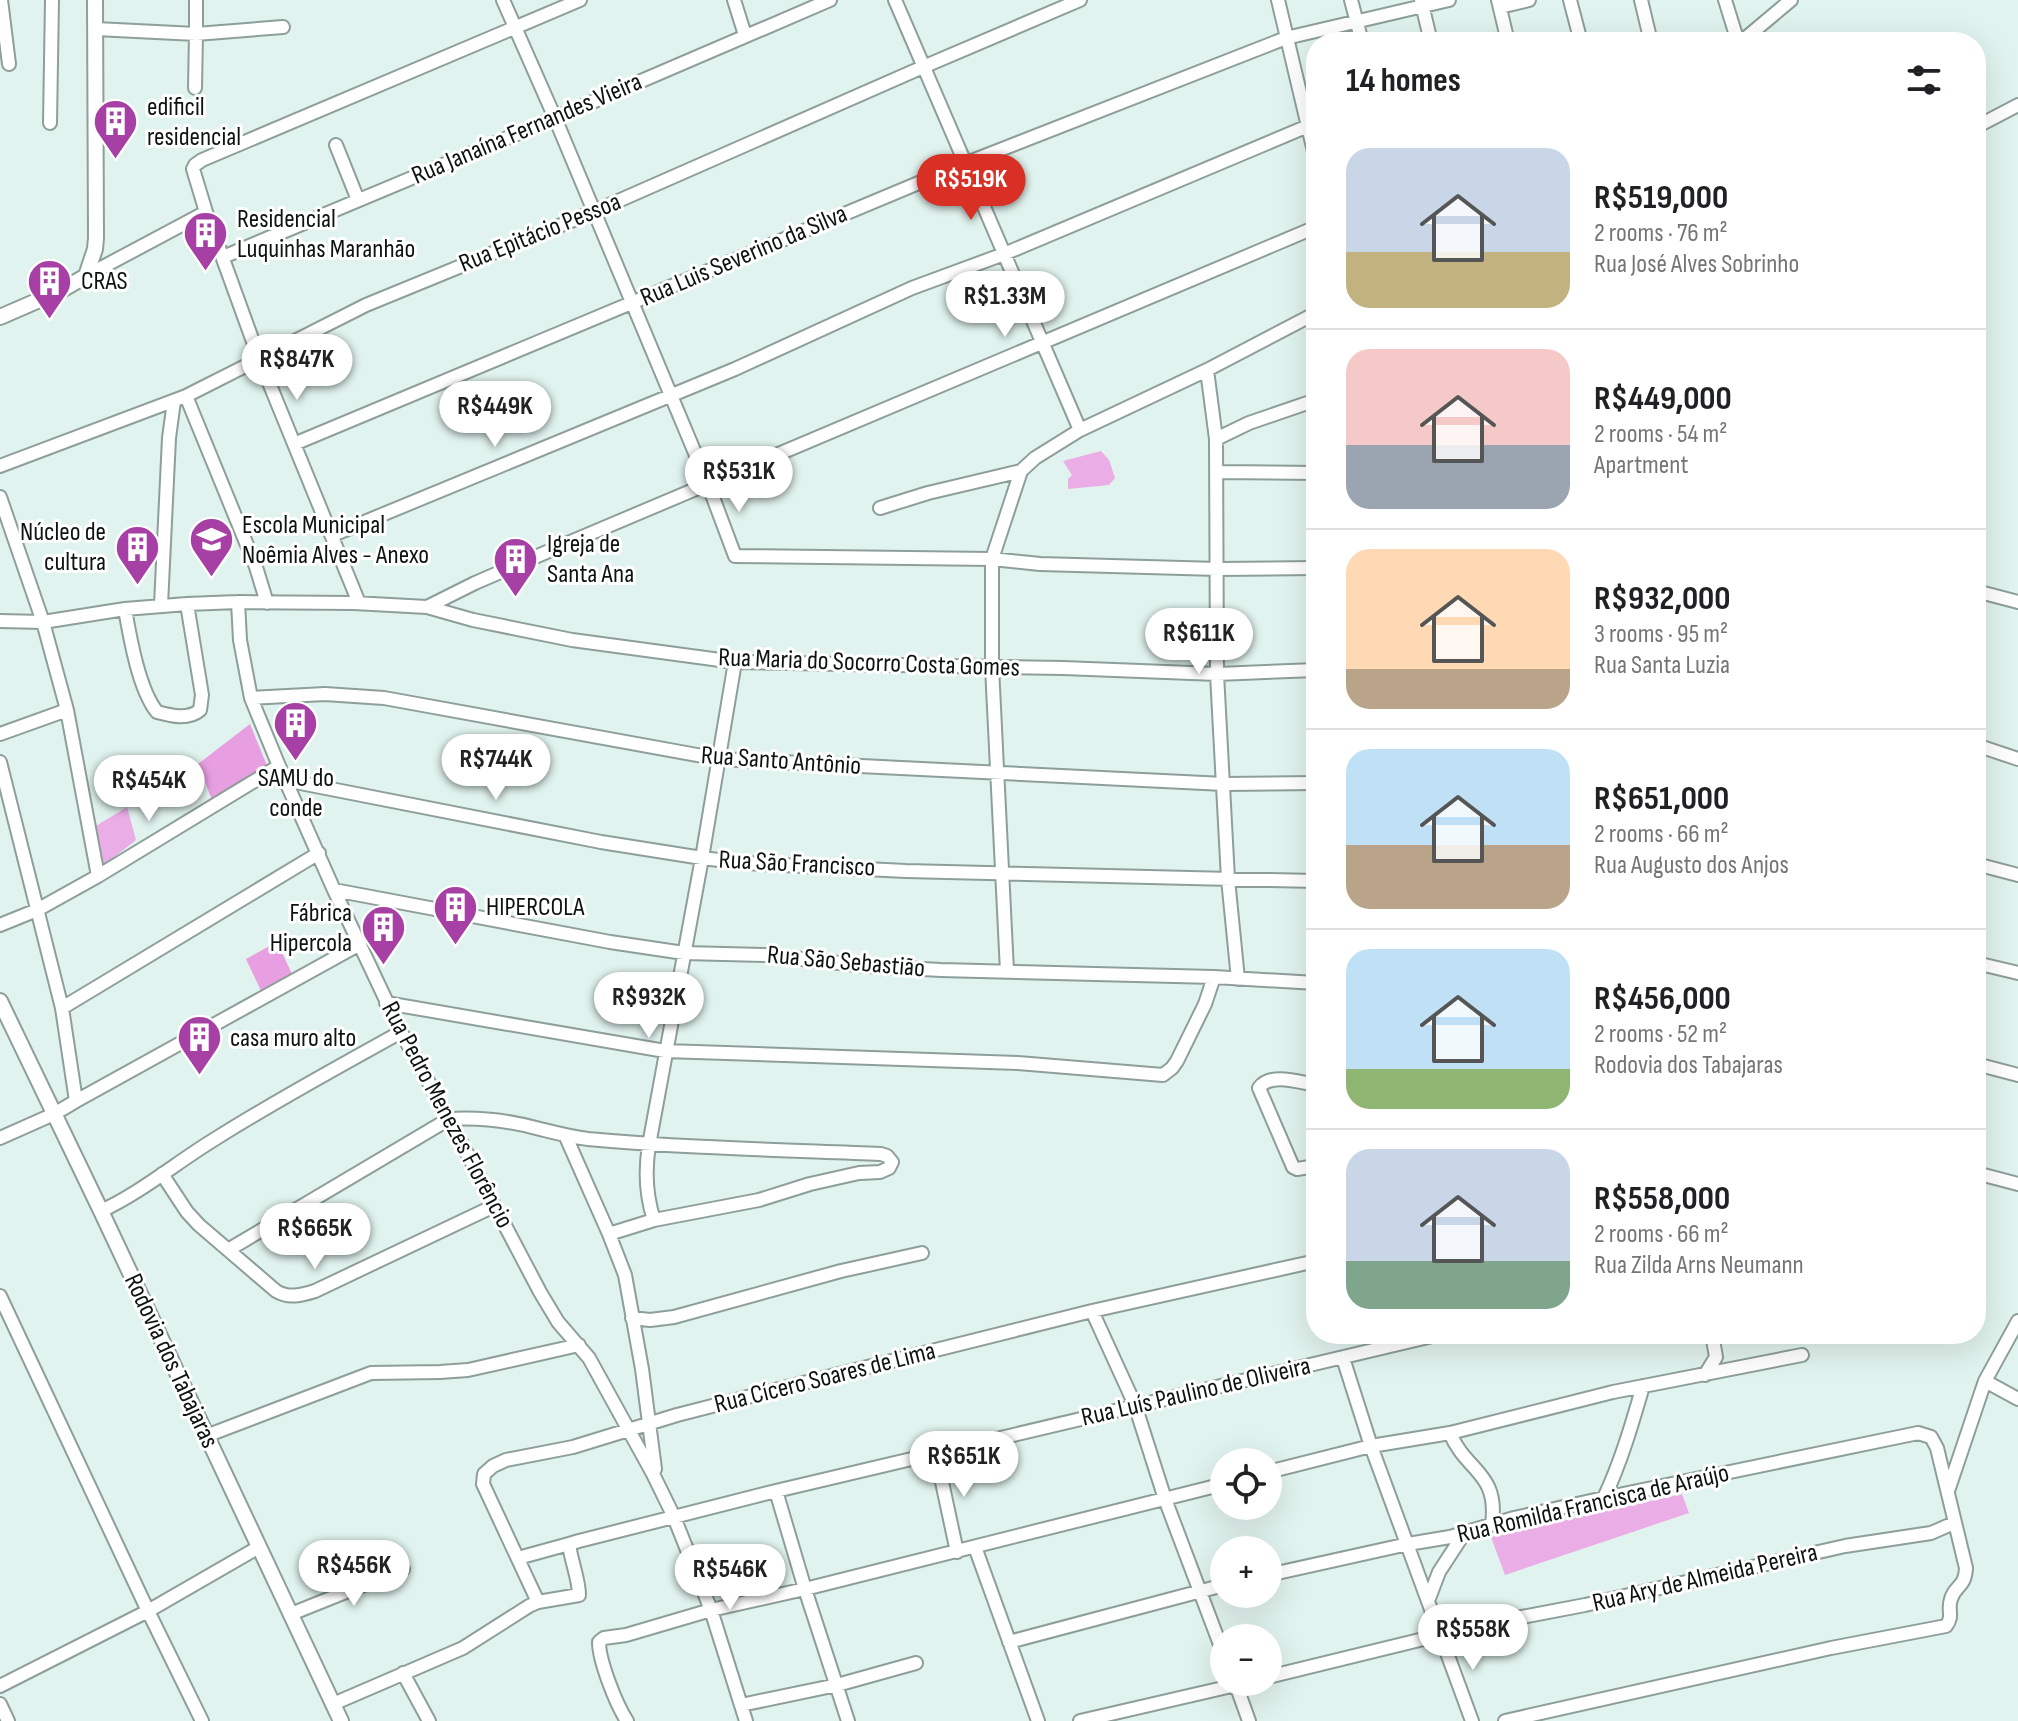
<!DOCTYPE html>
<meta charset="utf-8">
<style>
body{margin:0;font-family:"Sofia Sans Condensed",sans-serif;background:#f6f6f6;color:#202124;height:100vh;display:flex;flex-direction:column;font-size:30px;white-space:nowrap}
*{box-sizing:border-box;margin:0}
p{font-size:26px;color:#757577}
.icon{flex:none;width:44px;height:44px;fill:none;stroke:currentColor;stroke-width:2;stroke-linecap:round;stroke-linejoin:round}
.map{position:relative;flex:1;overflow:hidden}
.sheet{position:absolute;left:1306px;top:32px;width:680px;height:1312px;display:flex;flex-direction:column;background:#fff;border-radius:32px;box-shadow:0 8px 32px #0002}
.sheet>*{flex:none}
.buttons{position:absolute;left:1210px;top:1448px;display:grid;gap:16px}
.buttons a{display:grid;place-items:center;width:72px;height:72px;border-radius:50%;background:#fff;box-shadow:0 8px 32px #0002;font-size:40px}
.price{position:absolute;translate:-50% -68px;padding:0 18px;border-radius:28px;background:#fff;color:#222;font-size:26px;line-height:52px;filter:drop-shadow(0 2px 4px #0008)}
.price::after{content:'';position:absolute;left:50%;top:48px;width:24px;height:18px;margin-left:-12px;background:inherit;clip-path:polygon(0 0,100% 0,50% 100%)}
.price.active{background:#d93025;color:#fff}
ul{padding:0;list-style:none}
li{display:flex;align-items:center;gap:24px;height:200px;padding:0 40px}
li+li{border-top:2px solid #e0e0e0}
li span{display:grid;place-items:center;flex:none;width:224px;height:160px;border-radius:24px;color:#555}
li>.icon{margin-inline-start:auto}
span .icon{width:96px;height:96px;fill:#fffc;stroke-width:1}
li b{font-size:34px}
h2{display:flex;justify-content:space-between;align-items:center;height:96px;padding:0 40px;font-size:34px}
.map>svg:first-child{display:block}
</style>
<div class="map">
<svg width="2018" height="1721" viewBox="0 0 2018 1721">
<rect width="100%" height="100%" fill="#e1f3ee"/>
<path fill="#eaade6" d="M 1101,451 L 1109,460 L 1115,478 L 1109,485 L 1068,489 L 1068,479 L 1072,475 L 1063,461 Z
M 127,807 L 136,840 L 99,869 L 91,829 Z
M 1682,1494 L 1689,1513 L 1505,1575 L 1491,1537 Z"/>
<path fill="#e79fe2" d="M 250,724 L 268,768 L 212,800 L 198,764 Z
M 277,942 L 293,976 L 262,993 L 246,959 Z"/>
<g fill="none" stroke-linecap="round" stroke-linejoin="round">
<defs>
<path id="minor" d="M 1,0 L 9,64
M 196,0 L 196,34 L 283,27
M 503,0 L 555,118 L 708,484 L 735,556 L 992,559 L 1040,564 L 1218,569 L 1316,568
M 734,0 L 745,35
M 895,0 L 1080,430
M 1278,0 L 1316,160
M 1351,0 L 1362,42
M 1421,0 L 1431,42
M 1498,0 L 1508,42
M 1570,0 L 1581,42
M 1641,0 L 1651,42
M 1725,0 L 1738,42
M 1500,7 L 1529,0
M 96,29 L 196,34 L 195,88
M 1741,42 L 1791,0
M 50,123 L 52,0
M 1976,127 L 2018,105
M 336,145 L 358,200
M 223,257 L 555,118 L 830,0
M 86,276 L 206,212
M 1207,370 L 1216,439 L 1217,674 L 1228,879 L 1238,979
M 186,396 L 256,567 L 267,603
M 1216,439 L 1249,423 L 1316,400
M 294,444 L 964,164 L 1286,38 L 1449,0
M 0,466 L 186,396 L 366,305 L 593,212 L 923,67 L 1080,0
M 1217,472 L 1316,473
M 0,497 L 43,622 L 67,710 L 98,876
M 880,508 L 928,493 L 1021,471
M 333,535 L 735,369 L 912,288 L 1004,254 L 1308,126
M 1976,591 L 2018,602
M 238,602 L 240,640 L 251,698 L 279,766 L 334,890 L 401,1032 L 449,1119 L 540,1292 L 558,1322 L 589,1358 L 653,1474 L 674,1517 L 711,1610 L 746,1721
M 359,603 L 259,358 L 206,212 L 193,169 L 195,165 L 202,160 L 580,0
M 161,605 L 169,438 L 174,401
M 427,607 L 475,583 L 549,551 L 1316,227
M 125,609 C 130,638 139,690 157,712 C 172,716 188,720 200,710 L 202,695 L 187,604
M 0,621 L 43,622 L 125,609 L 187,604 L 238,602 L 354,603 L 427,607 L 473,620 L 572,640 L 735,662 L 1063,668 L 1217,674 L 1316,670
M 251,698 L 325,694 L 384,698 L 719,759 L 1224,784 L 1316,783
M 0,734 L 67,710
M 1976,745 L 2018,759
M 0,762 L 62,1008 L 76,1101 L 54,1114 L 0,1138
M 285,780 L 601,842 L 702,858 L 744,863 L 906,871 L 1316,881
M 1976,864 L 2018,875
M 334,890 L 610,942 L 684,953 L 765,955 L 867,966 L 941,970 L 1214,977 L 1316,983
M 0,925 L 37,910 L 98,876 L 279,766
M 1976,963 L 2018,973
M 1007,971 L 992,667 L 992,559 L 1021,471 L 1035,458 L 1080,430 L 1207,370 L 1316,313
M 386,1003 L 665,1051 L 1018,1063 L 1163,1075 L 1172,1068 L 1177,1061 L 1205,1004 L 1214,977
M 62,1008 L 319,853
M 1976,1064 L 2018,1075
M 1316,1085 C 1299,1082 1270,1072 1259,1088 L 1293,1167 L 1297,1169 L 1316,1166
M 76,1101 L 360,944
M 566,1137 L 609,1234 L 625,1275 L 642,1369 L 655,1469
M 1976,1173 L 2018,1184
M 162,1174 L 187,1212 L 199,1225 L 276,1291 C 289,1299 302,1295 315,1291 L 494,1206
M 101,1211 C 142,1192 177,1162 215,1139 C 275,1101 338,1067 401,1032
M 654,1220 C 646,1196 645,1170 649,1145 L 702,858 L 735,662
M 228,1250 L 449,1119 C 479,1117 511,1121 540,1129 C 556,1133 571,1137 588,1139 C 685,1148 783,1150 881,1154 L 887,1156 L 892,1162 L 889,1168 L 880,1172 L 859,1173 L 810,1184 L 759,1200 L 654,1220 L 609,1234
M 0,1296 L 148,1611 L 202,1721
M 1092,1311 L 1135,1405 L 1165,1499 L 1224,1655
M 632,1318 L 650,1320 L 674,1317 L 841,1271 L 922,1253
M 1343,1358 L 1371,1446 L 1472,1721
M 1705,1375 L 1716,1357 L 1712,1334
M 1985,1381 L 2018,1399
M 1450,1433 C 1466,1472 1499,1472 1492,1524
M 206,1436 L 371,1373 L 440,1372 L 468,1370 L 579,1345
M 936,1454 L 957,1552
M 1268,1472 L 1371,1446 L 1450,1433 L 1613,1392 L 1802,1355
M 1949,1488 L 1985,1381 L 2018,1321
M 776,1491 L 805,1589 L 848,1721
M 1604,1498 C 1621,1462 1632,1424 1643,1386
M 975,1547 L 1038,1721
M 518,1558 L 569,1544
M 1268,1575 L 1408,1544 L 1450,1537 L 1514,1518 L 1604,1498 L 1918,1433 L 1931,1437 L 1937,1448 L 1966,1568 C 1965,1588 1955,1585 1951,1599 C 1947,1610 1954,1616 1946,1626 L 1831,1648 L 1505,1721
M 1428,1601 L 1439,1572 L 1465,1532
M 538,1602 L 483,1484 L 484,1474 L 493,1466 L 506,1460 L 573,1447 L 677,1415 L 771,1391 L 1092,1311 L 1316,1261
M 291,1614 L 403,1569
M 1009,1642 L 1224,1585
M 403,1673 L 429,1721
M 1268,1677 L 1485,1624 L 1585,1605 L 1845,1546 L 1931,1533 L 1954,1523
M 1235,1682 L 1249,1721
M 0,1686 L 148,1611 L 259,1547
M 0,1704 L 8,1721
M 333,1704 L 463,1648 L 529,1606 L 538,1602 L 579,1595 C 579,1579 571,1561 569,1544 L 579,1541 L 776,1491 L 1441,1334
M 741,1705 L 837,1685 L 916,1663
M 627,1721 C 616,1704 599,1661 599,1642 L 604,1638 L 626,1635 L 711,1610 L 805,1589 L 1224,1484
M 1080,1721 L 1249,1682"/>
<path id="major" d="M 0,317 L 60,291 L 86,276 L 95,249 L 96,238 L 95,0
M 0,1001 L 101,1211 L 341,1721"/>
</defs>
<use href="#minor" stroke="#8e9e99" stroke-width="16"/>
<use href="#major" stroke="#8e9e99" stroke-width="18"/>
<use href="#minor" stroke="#fff" stroke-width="12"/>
<use href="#major" stroke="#fff" stroke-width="14"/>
</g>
<defs>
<symbol id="building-pin" viewBox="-11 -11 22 30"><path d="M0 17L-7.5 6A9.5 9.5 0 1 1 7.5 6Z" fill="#a740a4" stroke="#fff"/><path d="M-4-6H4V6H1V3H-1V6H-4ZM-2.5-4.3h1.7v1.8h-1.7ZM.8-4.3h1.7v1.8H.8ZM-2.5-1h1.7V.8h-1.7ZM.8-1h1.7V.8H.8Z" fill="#fff"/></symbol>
<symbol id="school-pin" viewBox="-11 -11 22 30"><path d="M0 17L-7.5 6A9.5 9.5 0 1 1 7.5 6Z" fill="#a740a4" stroke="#fff"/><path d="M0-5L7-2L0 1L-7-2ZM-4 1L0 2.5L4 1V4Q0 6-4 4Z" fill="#fff"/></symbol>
</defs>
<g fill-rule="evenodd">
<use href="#building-pin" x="90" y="96" width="51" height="69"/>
<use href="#building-pin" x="180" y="208" width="51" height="69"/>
<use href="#building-pin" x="24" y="256" width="51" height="69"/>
<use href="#school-pin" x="186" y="514" width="51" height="69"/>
<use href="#building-pin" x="112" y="522" width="51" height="69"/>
<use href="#building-pin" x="490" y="534" width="51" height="69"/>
<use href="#building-pin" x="270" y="698" width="51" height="69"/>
<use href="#building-pin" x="430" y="882" width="51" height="69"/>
<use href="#building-pin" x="358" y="902" width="51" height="69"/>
<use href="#building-pin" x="174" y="1012" width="51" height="69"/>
</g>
<g text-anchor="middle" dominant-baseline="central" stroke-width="6" stroke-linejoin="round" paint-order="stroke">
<g font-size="26" fill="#0d1311" stroke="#fff" text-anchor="start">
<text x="147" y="107">edificil<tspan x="147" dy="30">residencial</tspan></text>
<text x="237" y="219">Residencial<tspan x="237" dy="30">Luquinhas Maranhão</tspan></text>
<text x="81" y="281">CRAS</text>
<text x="242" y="525">Escola Municipal<tspan x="242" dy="30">Noêmia Alves - Anexo</tspan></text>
<text x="106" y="532" text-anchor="end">Núcleo de<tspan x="106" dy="30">cultura</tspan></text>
<text x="547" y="544">Igreja de<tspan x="547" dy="30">Santa Ana</tspan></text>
<text x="296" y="778" text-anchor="middle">SAMU do<tspan x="296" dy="30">conde</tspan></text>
<text x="486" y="907">HIPERCOLA</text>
<text x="352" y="913" text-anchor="end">Fábrica<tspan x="352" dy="30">Hipercola</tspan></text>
<text x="230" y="1038">casa muro alto</text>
</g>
<g font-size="26" fill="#0d1311" stroke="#fff">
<text transform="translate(527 129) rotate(-23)">Rua Janaína Fernandes Vieira</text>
<text transform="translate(540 233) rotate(-22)">Rua Epitácio Pessoa</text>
<text transform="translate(744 256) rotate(-23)">Rua Luis Severino da Silva</text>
<text transform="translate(869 663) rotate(2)">Rua Maria do Socorro Costa Gomes</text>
<text transform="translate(781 761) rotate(4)">Rua Santo Antônio</text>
<text transform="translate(797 864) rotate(3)">Rua São Francisco</text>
<text transform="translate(846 962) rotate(5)">Rua São Sebastião</text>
<text transform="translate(447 1115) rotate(62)">Rua Pedro Menezes Florêncio</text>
<text transform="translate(171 1361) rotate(65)">Rodovia dos Tabajaras</text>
<text transform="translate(825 1378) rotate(-14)">Rua Cícero Soares de Lima</text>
<text transform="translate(1196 1392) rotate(-13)">Rua Luís Paulino de Oliveira</text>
<text transform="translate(1593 1504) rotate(-13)">Rua Romilda Francisca de Araújo</text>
<text transform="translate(1705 1578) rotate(-13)">Rua Ary de Almeida Pereira</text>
</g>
</g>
</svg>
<div class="buttons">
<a><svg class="icon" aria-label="locate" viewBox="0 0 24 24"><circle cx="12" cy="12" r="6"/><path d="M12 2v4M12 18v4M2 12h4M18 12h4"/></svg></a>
<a>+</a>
<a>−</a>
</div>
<b class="price active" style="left:971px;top:222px">R$519K</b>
<b class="price" style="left:1005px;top:339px">R$1.33M</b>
<b class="price" style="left:297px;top:402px">R$847K</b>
<b class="price" style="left:495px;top:449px">R$449K</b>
<b class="price" style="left:739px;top:514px">R$531K</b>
<b class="price" style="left:1199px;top:676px">R$611K</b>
<b class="price" style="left:496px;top:802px">R$744K</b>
<b class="price" style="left:149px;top:823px">R$454K</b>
<b class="price" style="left:649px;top:1040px">R$932K</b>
<b class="price" style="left:315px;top:1271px">R$665K</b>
<b class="price" style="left:964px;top:1499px">R$651K</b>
<b class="price" style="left:354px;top:1608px">R$456K</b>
<b class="price" style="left:730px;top:1612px">R$546K</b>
<b class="price" style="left:1473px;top:1672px">R$558K</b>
<section class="sheet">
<h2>14 homes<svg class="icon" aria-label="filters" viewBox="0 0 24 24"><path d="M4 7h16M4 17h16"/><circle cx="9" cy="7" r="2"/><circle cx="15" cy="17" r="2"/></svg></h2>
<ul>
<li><span style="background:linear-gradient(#c9d6e8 65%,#c2b280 0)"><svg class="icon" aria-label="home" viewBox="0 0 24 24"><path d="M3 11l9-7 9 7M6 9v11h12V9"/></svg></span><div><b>R$519,000</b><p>2 rooms · 76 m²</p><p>Rua José Alves Sobrinho</p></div></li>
<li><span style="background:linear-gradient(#f6c9c9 60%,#9aa5b1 0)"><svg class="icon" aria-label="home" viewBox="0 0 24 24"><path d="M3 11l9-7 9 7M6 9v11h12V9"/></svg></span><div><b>R$449,000</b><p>2 rooms · 54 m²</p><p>Apartment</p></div></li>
<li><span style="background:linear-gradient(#ffd9b3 75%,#b9a48a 0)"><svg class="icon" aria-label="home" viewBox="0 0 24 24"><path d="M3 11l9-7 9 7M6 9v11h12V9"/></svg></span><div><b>R$932,000</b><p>3 rooms · 95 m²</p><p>Rua Santa Luzia</p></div></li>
<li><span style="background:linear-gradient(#bfe0f5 60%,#b9a48a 0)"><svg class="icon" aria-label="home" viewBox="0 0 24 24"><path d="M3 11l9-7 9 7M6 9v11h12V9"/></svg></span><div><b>R$651,000</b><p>2 rooms · 66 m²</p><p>Rua Augusto dos Anjos</p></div></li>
<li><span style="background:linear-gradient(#bfe0f5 75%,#8fb573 0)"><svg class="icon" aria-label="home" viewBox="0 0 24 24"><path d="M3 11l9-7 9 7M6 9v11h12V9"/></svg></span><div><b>R$456,000</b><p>2 rooms · 52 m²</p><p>Rodovia dos Tabajaras</p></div></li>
<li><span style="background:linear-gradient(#c9d6e8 70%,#7fa58c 0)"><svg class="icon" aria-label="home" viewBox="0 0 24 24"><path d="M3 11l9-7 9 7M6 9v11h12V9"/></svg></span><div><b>R$558,000</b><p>2 rooms · 66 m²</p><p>Rua Zilda Arns Neumann</p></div></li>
</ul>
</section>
</div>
